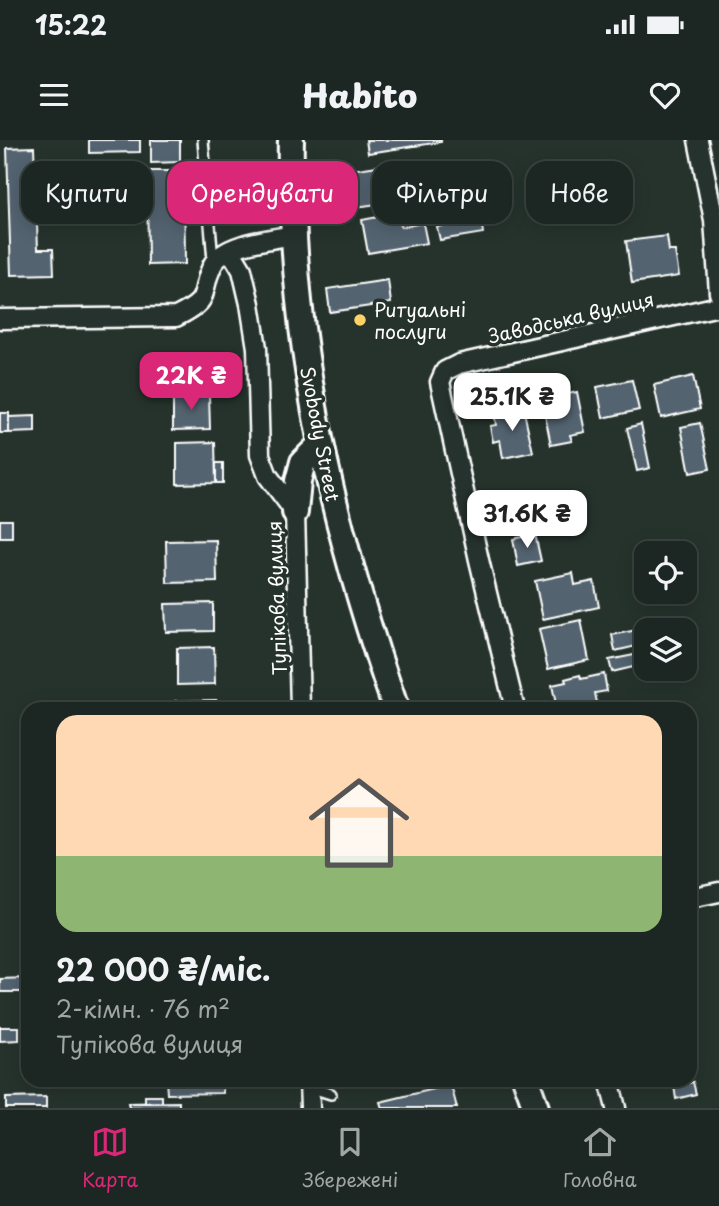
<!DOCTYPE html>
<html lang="uk">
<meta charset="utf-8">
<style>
body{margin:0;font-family:"Playpen Sans",sans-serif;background:#252e2a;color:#f1f3f6;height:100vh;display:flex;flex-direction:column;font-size:26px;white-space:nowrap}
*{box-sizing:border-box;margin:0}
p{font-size:23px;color:#a0a5a5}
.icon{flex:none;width:38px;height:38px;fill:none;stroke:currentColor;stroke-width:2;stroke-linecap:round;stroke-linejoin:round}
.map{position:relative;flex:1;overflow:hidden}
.details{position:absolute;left:21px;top:562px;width:676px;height:385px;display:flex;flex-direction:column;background:#1c2622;border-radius:21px;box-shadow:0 4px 18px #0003,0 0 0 2px #3a4340}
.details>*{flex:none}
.hud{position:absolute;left:21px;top:21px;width:677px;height:63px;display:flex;gap:14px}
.tools{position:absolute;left:634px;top:401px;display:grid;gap:14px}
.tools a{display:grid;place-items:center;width:63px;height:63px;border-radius:14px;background:#1c2622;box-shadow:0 4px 18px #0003,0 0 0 2px #3a4340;font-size:35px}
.price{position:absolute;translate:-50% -60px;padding:0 16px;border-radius:14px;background:#fff;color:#222;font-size:23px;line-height:46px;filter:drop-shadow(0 2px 4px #0008)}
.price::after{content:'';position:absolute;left:50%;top:42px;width:21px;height:16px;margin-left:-10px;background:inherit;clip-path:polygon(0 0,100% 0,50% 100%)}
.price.current{background:#db2777;color:#fff}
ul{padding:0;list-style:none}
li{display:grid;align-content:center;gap:14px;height:371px;padding:0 35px}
li span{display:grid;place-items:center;height:217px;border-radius:21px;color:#555}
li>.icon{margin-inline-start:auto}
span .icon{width:126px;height:126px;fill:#fffc;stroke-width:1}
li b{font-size:30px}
.chip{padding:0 24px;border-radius:21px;background:#1c2622;box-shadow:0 4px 18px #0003,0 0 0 2px #3a4340;font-size:24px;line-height:63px}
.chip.current{background:#db2777;color:#fff}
.status{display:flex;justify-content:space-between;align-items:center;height:49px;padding:0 35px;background:#1c2622;direction:ltr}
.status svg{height:19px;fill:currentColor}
header{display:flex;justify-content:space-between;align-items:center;height:91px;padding:0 35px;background:#1c2622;font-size:32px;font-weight:800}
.dock{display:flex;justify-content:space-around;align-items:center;height:98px;border-top:2px solid #3a4340;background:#1c2622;font-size:19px;color:#a0a5a5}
.dock a{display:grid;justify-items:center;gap:4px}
.dock .current{color:#db2777}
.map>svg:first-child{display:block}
</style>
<div class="status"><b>15:22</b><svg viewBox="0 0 49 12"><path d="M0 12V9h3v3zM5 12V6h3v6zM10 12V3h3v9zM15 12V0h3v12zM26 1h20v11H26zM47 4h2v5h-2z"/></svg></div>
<header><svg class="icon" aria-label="menu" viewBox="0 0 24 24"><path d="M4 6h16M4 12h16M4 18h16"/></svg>Habito<svg class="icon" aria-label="heart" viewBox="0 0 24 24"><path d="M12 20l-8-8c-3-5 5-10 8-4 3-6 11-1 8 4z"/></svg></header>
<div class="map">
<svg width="719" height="968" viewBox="0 0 719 968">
<rect width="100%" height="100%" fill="#26332d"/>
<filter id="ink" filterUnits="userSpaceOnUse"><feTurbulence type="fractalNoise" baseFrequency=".0143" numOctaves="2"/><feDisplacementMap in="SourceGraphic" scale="14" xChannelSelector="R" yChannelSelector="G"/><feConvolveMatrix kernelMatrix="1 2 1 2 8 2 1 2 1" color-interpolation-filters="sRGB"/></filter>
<g filter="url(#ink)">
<path fill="#526370" stroke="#fff" stroke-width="2" d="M 89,0 L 140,0 L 140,12 L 89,13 Z
M 151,0 L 180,0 L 180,22 L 151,23 Z
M 366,0 L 441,0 L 441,2 L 368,13 Z
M 34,7 L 38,109 L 53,109 L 54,134 L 11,135 L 7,8 Z
M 384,25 L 387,42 L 412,39 L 412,43 L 463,36 L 465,51 L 356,67 L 351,30 Z
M 147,31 L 184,31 L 185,124 L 148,125 Z
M 264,39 L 265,57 L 255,58 L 253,40 Z
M 399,73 L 401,87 L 423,83 L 427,103 L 368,113 L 362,80 Z
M 481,79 L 483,93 L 440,100 L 437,87 Z
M 667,96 L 669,111 L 675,111 L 679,136 L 632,143 L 626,101 Z
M 388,140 L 391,163 L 330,172 L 327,149 Z
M 693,236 L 700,269 L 661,278 L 654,245 Z
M 632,240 L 639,270 L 603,278 L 597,247 Z
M 577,252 L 585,292 L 570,295 L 572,301 L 551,305 L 542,260 Z
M 209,254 L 210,289 L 173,290 L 173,255 Z
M 523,267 L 533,312 L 503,318 L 500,300 L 493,302 L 490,286 L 496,285 L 494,273 Z
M 0,273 L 9,273 L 9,293 L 0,293 Z
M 35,276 L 35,292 L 9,293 L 9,277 Z
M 700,283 L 710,329 L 690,333 L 681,287 Z
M 641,284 L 650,328 L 637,331 L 627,288 Z
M 215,302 L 216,343 L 177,344 L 177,303 Z
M 216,323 L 223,323 L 223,343 L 216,343 Z
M 548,366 L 552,384 L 521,391 L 517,373 Z
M 0,380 L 12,380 L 12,397 L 0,397 Z
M 535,394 L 541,421 L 518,426 L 513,399 Z
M 216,400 L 217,442 L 167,443 L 166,401 Z
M 573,433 L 575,445 L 594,441 L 599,467 L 543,479 L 535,441 Z
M 213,463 L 213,491 L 166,492 L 165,464 Z
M 581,480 L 589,520 L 548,529 L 539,489 Z
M 642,489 L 645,504 L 615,511 L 612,495 Z
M 214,507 L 215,544 L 177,545 L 177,508 Z
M 644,513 L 646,524 L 612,532 L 609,520 Z
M 604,534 L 607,551 L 595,553 L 598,568 L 557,569 L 552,545 L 566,542 L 565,539 L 580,535 L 581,539 Z
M 217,560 L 217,569 L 175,569 L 175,561 Z
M 27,838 L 27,852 L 0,852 L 0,839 Z
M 0,887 L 19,887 L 19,900 L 0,901 Z
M 166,940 L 223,940 L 223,953 L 167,954 Z
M 693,942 L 696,954 L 676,959 L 674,946 Z
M 451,945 L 457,968 L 382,968 L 380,962 Z
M 145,956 L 162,956 L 162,963 L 145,963 Z
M 46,957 L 46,968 L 6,968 L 6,958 Z
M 179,962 L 179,968 L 129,968 L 128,963 Z"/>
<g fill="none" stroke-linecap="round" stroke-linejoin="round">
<defs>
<path id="service" d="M 203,0 L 213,121
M 309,947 L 331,954"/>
<path id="minor" d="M 698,0 L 714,80 L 719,153
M 230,110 L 242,130 L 250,164 L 257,208 L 260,315 L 268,336 L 295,372 L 300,569
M 0,179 L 176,177 C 214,158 198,156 212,126 C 223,103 272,99 294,95
M 515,569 L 479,420 L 440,242 L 445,231 L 459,224 L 719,166
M 690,758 L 719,752
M 309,940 L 310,968
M 609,940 L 616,968"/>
<path id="secondary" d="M 291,0 C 290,25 292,50 293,75 C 299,245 340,408 396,569
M 295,372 L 298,341 L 303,322 L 320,305
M 526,940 L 536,968"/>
</defs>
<use href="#service" stroke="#fff" stroke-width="14"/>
<use href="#minor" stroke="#fff" stroke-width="23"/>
<use href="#secondary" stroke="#fff" stroke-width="30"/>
<use href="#service" stroke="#26332d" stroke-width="9"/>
<use href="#minor" stroke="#26332d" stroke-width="18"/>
<use href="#secondary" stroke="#26332d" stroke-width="24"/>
</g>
</g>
<circle fill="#ffd166" stroke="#26332d" stroke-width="2.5" cx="360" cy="180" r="7"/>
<g text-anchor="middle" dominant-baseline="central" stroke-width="7" stroke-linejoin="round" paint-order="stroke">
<g font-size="19" fill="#fff" stroke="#26332d" text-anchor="start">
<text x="374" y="169">Ритуальні<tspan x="374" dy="22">послуги</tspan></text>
</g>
<g font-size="19" fill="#fff" stroke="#26332d">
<text transform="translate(571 177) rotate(-13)">Заводська вулиця</text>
<text transform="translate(321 294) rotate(79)">Svobody Street</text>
<text transform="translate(276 458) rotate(-92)">Тупікова вулиця</text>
</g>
</g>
</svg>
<div class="tools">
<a><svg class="icon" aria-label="locate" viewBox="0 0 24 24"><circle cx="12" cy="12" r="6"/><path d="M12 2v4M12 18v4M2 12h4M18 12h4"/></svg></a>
<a><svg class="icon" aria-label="layers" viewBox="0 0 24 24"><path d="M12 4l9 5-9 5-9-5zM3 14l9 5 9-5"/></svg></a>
</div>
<b class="price current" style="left:191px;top:272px">22K ₴</b>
<b class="price" style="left:512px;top:293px">25.1K ₴</b>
<b class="price" style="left:527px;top:410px">31.6K ₴</b>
<div class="hud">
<a class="chip">Купити</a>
<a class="chip current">Орендувати</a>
<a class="chip">Фільтри</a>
<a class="chip">Нове</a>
</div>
<section class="details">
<ul>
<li><span style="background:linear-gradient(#ffd9b3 65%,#8fb573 0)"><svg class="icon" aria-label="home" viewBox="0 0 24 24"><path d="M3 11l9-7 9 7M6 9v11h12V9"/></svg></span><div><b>22 000 ₴/міс.</b><p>2-кімн. · 76 m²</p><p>Тупікова вулиця</p></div></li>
</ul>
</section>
</div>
<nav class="dock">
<a class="current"><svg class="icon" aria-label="map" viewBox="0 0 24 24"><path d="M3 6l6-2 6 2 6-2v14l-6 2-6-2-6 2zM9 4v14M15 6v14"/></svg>Карта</a>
<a><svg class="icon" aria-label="saved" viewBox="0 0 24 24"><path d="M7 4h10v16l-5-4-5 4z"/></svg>Збережені</a>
<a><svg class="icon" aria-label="home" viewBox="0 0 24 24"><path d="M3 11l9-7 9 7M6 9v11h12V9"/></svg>Головна</a>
</nav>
